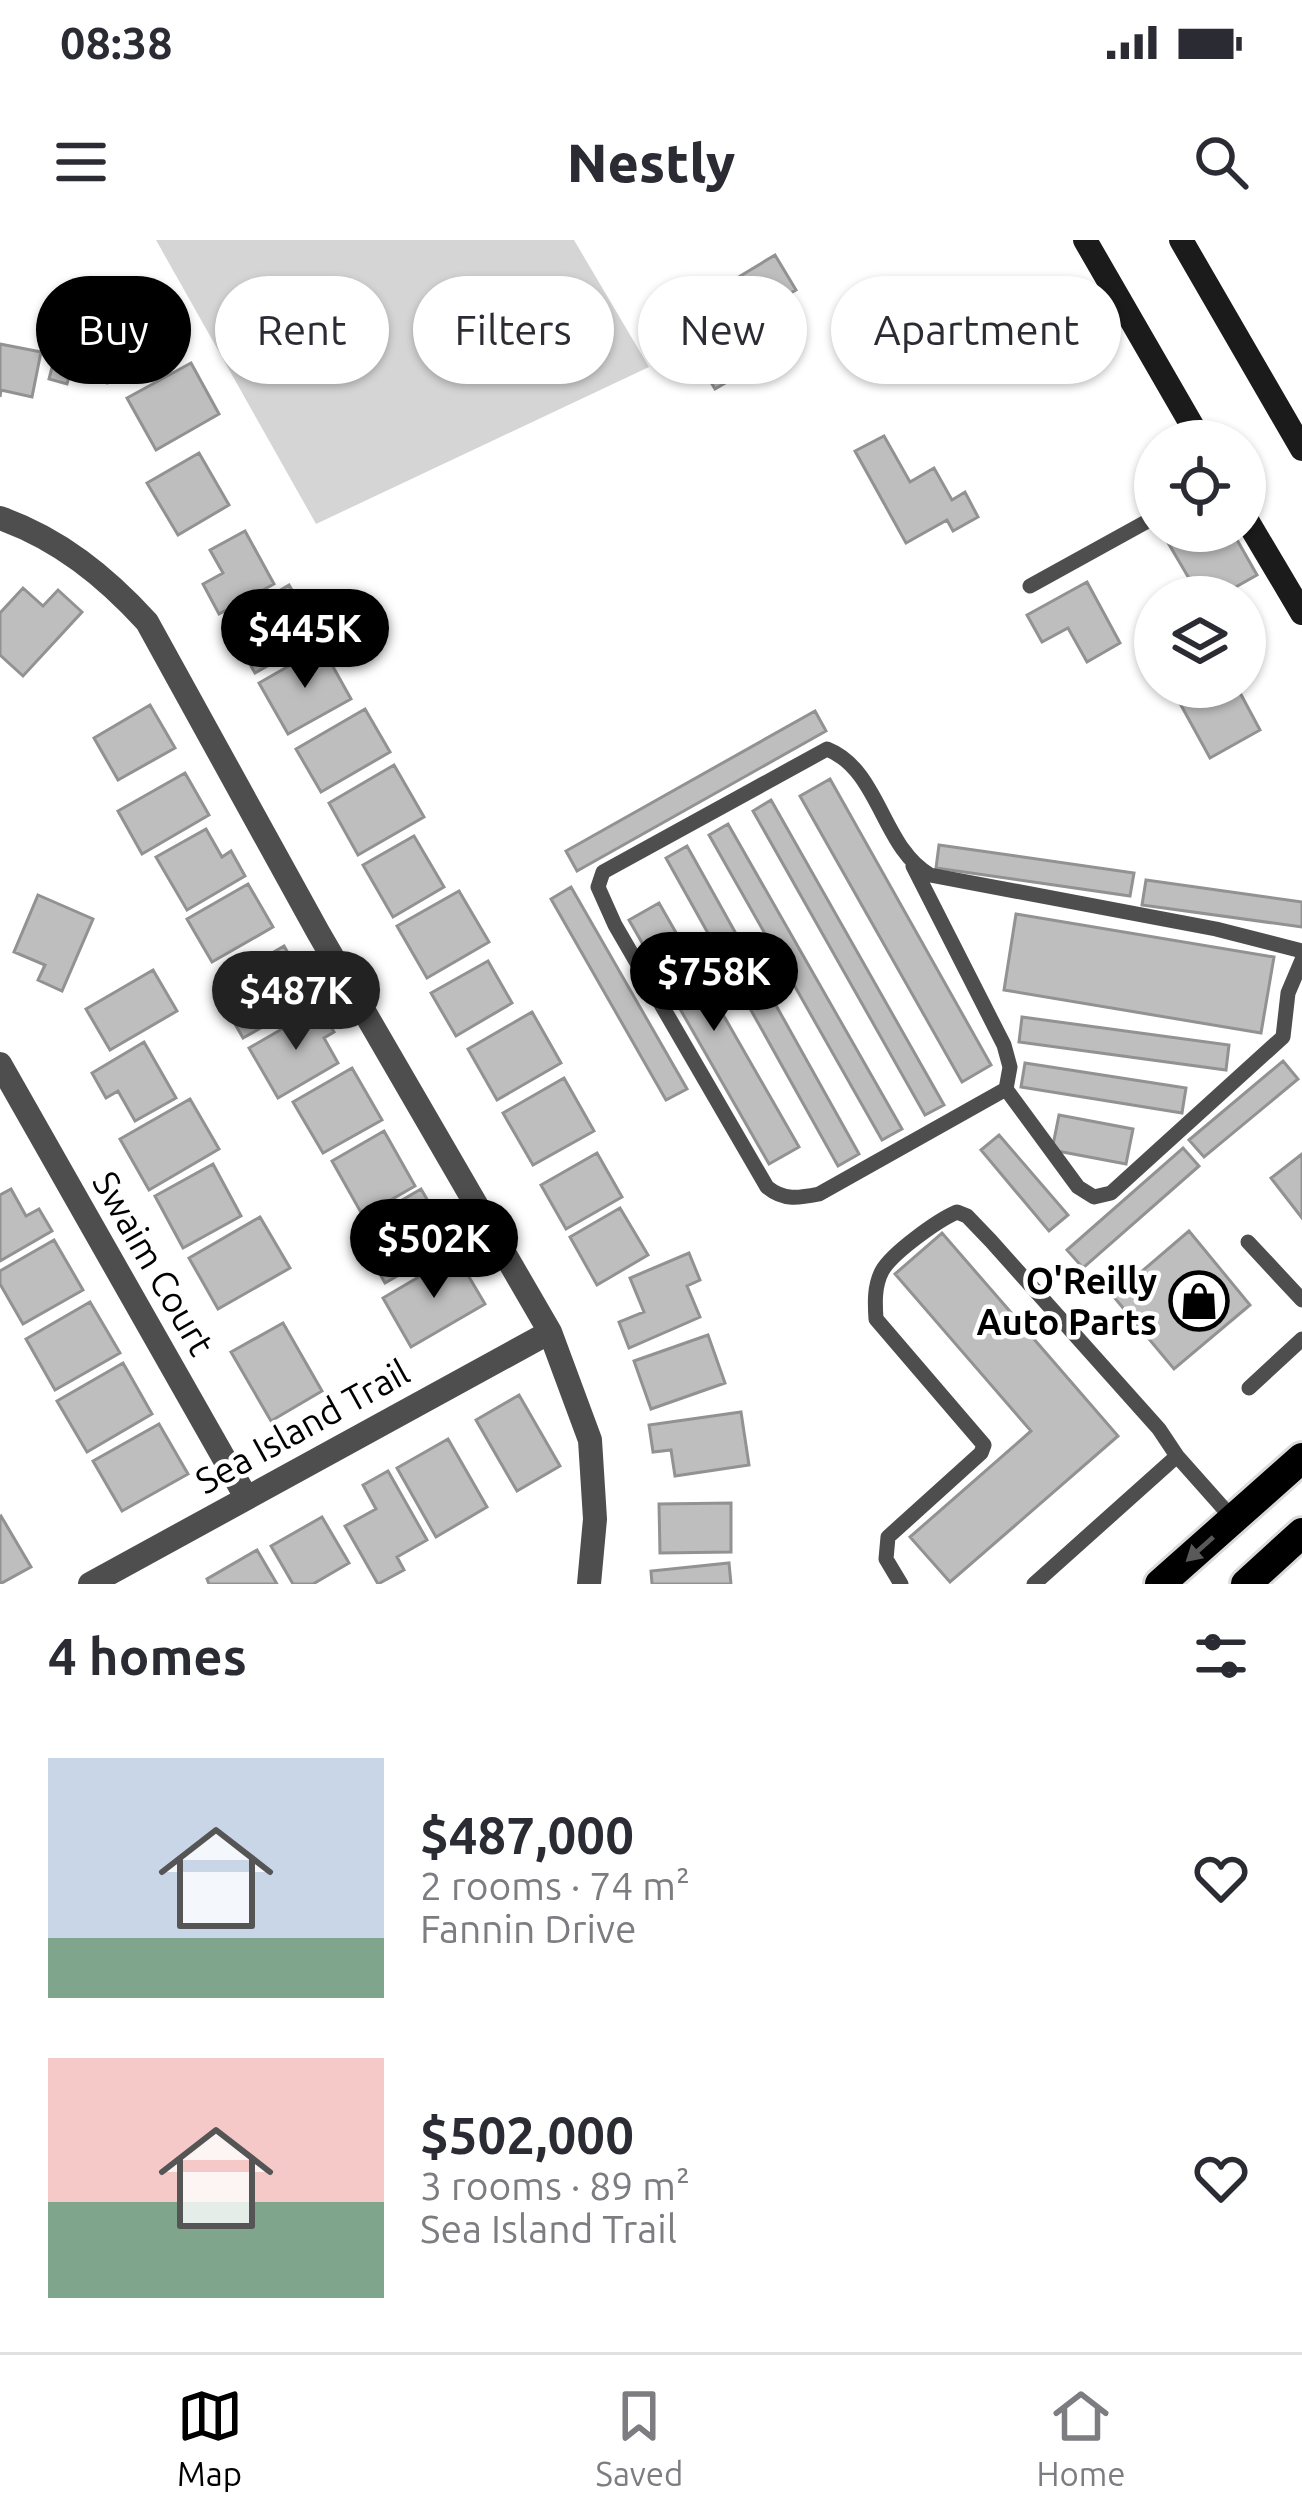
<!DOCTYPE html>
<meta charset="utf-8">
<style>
body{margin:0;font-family:Ubuntu,sans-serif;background:#f2f2f3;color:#2b2b33;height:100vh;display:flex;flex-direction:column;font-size:45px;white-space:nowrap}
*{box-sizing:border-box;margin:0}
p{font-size:39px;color:#7c7c81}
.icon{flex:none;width:66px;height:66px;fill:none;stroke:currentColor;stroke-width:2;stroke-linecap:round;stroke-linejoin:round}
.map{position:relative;height:1344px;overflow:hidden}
.details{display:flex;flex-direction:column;background:#fff;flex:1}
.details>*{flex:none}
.banner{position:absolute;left:36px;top:36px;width:1230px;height:108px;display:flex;gap:24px}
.tools{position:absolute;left:1134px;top:180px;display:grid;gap:24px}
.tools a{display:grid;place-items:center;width:132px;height:132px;border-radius:50%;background:#fff;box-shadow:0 3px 9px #0004;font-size:60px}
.price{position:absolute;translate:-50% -102px;padding:0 27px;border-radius:42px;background:#000;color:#fff;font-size:39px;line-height:78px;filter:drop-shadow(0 3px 6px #0008)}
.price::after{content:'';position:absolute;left:50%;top:72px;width:36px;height:27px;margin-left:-18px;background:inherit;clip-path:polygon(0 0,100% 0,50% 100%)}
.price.on{background:#222;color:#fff}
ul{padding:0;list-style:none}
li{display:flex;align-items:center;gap:36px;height:300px;padding:0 48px}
li span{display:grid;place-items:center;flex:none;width:336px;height:240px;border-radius:0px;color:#555}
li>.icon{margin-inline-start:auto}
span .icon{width:144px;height:144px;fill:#fffc;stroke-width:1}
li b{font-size:51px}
h2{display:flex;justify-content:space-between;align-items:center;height:144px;padding:0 48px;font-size:51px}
.chip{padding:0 42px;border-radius:54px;background:#fff;box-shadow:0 3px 9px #0004;font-size:42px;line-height:108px}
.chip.on{background:#000;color:#fff}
.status{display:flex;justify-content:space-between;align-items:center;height:84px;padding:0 60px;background:#fff;direction:ltr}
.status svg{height:33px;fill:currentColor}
header{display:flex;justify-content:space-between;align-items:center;height:156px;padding:0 48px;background:#fff;font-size:54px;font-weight:800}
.tab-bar{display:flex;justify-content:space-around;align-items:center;height:168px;border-top:3px solid #e1e1e2;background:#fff;font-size:33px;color:#7c7c81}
.tab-bar a{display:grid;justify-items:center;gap:6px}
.tab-bar .on{color:#000}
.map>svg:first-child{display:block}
</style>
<div class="status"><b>08:38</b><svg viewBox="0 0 49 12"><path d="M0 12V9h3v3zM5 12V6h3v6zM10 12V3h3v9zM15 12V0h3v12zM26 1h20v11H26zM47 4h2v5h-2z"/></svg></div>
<header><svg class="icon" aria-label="menu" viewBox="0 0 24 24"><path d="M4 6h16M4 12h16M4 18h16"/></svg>Nestly<svg class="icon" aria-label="search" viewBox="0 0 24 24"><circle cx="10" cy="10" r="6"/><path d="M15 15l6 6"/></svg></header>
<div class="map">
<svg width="1302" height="1344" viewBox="0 0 1302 1344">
<rect width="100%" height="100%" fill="#fff"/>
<path fill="#d5d5d5" d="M 156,0 L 574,0 L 649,127 L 316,284 Z"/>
<path fill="#bebebe" stroke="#929292" stroke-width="3" d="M 775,15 L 796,50 L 735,86 L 758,124 L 715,149 L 702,127 L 682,139 L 669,115 L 690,103 L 678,84 L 737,49 L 732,41 Z
M 68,66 L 124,81 L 107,143 L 70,133 L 67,144 L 49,139 Z
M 0,104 L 41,112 L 32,157 L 1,150 L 0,157 Z
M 191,123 L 219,174 L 156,210 L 127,158 Z
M 884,196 L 910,242 L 934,228 L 952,260 L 965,252 L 978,277 L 953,291 L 947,280 L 906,303 L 855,211 Z
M 199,213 L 229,265 L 178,295 L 147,243 Z
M 245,291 L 274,344 L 219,374 L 203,344 L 223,333 L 210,310 Z
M 1184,291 L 1232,291 L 1257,335 L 1218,357 L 1200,357 L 1167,301 Z
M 1087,342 L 1120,403 L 1087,422 L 1068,388 L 1042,402 L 1027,375 Z
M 289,345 L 319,397 L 255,433 L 226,382 Z
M 23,348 L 43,366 L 58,350 L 82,372 L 23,436 L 0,415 L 0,373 Z
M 322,407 L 351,459 L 288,494 L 259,443 Z
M 1171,447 L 1237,447 L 1260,490 L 1210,518 Z
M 150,465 L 175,508 L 118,540 L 94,498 Z
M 365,469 L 390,512 L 321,552 L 296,509 Z
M 815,471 L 826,491 L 577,631 L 566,611 Z
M 394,525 L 424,577 L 358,615 L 329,563 Z
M 185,533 L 209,575 L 142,614 L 118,571 Z
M 830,539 L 991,825 L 962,842 L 800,556 Z
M 771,560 L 944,865 L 925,875 L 753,571 Z
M 728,584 L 902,889 L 882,900 L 709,595 Z
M 206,589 L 222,617 L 231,611 L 245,636 L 187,670 L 156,617 Z
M 414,596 L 444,647 L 393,677 L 363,625 Z
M 939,605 L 1134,633 L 1130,656 L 936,628 Z
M 687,606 L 859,914 L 838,926 L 666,618 Z
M 1146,640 L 1302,662 L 1302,687 L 1142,665 Z
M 248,644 L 273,687 L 212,722 L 187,679 Z
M 571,647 L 687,849 L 666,860 L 551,659 Z
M 459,651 L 489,702 L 427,738 L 397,686 Z
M 38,655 L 93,679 L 62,751 L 38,740 L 45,725 L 14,712 Z
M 659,663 L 799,907 L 769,924 L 629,680 Z
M 1016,674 L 1274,717 L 1261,793 L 1004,750 Z
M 284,706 L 314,758 L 243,798 L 214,747 Z
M 488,721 L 512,763 L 456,796 L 431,753 Z
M 153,730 L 177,771 L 110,810 L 86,769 Z
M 320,767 L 334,792 L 324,798 L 338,823 L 278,858 L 249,808 Z
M 532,772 L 561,823 L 497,860 L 468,809 Z
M 1022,777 L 1229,805 L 1226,830 L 1019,802 Z
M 144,802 L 176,858 L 135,881 L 118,851 L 106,858 L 92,833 Z
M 1283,821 L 1298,839 L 1204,917 L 1189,900 Z
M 1025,823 L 1186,848 L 1182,873 L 1021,847 Z
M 352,828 L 382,880 L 323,913 L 293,862 Z
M 564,838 L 594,891 L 533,925 L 503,873 Z
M 190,859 L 219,909 L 149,950 L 120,899 Z
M 1059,875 L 1133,889 L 1126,924 L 1052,910 Z
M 384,891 L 415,946 L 363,976 L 332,921 Z
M 999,895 L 1068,975 L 1049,991 L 981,910 Z
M 1183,908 L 1199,926 L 1083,1028 L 1067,1010 Z
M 597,913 L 622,957 L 566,989 L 541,945 Z
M 1302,914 L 1302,978 L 1271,938 Z
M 213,924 L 241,976 L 183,1008 L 155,956 Z
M 11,949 L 26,976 L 39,969 L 52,991 L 0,1021 L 0,955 Z
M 421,949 L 453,1004 L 385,1043 L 354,988 Z
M 620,968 L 648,1015 L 597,1045 L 570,997 Z
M 260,977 L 290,1028 L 218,1069 L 189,1018 Z
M 1189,991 L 1250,1065 L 1174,1129 L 1113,1056 Z
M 942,993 L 1118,1196 L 950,1342 L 910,1297 L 1031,1191 L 895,1034 Z
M 54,1000 L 83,1050 L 23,1084 L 0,1044 L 0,1031 Z
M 689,1013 L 700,1040 L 687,1046 L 700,1077 L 629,1108 L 619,1082 L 644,1072 L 630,1038 Z
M 456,1015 L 485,1064 L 411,1107 L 383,1058 Z
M 90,1062 L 120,1113 L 55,1150 L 26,1099 Z
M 283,1083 L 322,1151 L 271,1181 L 231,1112 Z
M 708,1095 L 725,1143 L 651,1169 L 634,1121 Z
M 123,1123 L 152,1174 L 87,1212 L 57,1161 Z
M 519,1155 L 560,1226 L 517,1251 L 476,1180 Z
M 741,1172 L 749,1225 L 675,1236 L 671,1210 L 653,1212 L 649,1185 Z
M 159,1184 L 188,1234 L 122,1271 L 93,1221 Z
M 448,1199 L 487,1267 L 436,1297 L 397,1228 Z
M 388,1231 L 427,1300 L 397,1317 L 404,1330 L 378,1344 L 345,1286 L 376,1269 L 363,1245 Z
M 731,1263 L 731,1312 L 660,1313 L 659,1264 Z
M 1,1276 L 31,1327 L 0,1344 L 0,1277 Z
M 322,1277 L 349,1323 L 313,1344 L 293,1344 L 271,1306 Z
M 257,1310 L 277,1344 L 209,1344 L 207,1339 Z
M 729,1323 L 731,1344 L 652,1344 L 651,1331 Z"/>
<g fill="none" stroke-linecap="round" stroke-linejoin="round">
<defs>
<path id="primary" d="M 1160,1344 L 1302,1218
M 1246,1344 L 1302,1293"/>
</defs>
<use href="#primary" stroke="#dbdbdb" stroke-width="36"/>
<path stroke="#4e4e4e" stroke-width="15" d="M 1030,346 L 1155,277
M 913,626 L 1004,805 L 1010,827 L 1006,849 L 819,954 C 799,958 784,961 767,947 L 615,685 L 598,647 L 603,632 L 827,509 C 880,530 882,608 930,635 L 1216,689 L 1302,711
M 1006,849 L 1078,947 L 1094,957 L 1111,953 L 1283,797 L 1288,753 L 1302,720
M 1248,1002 L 1302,1060
M 1249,1148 L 1302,1099
M 901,1344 L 886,1319 L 888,1297 L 981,1213 L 984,1205 L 876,1079 C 875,1064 874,1046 882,1031 C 892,1013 938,980 957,972 L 967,976 L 991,1001 L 1159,1189 L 1177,1216 L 1233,1279
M 1034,1344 L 1177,1216"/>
<path stroke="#4e4e4e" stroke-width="24" d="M 0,278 C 59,299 105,336 147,382 L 318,692 L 550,1092 L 590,1200 L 595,1279 L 589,1344
M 0,824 L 246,1257
M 90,1344 L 550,1092"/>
<path stroke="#1b1b1b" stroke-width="24" d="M 1085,0 L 1201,201
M 1181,0 L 1302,209
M 1245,277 L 1302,373"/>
<use href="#primary" stroke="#000" stroke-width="30"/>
</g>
<defs><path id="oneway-solid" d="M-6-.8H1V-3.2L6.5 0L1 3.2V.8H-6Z" transform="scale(3)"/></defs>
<use fill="#595959" href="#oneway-solid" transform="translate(1200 1309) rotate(138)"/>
<defs>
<symbol id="shop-ring" viewBox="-11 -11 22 22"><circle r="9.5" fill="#fff" stroke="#000" stroke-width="1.5"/><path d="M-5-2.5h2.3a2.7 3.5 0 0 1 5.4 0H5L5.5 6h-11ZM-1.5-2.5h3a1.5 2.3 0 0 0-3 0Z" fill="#000"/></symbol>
</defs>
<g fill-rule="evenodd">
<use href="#shop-ring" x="1166" y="1028" width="66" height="66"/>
</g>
<g text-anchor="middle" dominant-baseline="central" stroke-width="9" stroke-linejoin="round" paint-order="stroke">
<g font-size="36" fill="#000" stroke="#fff">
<text transform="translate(154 1023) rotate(60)">Swaim Court</text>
<text transform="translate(302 1186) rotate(-29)">Sea Island Trail</text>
</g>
<g font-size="36" font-weight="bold" fill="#000" stroke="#fff" text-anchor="end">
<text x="1157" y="1040">O'Reilly<tspan x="1157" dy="41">Auto Parts</tspan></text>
</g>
</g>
</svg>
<div class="tools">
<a><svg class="icon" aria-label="locate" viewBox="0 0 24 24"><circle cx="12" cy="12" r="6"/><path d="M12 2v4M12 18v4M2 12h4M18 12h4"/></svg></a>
<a><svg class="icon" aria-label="layers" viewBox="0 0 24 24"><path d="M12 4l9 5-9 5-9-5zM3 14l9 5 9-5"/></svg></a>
</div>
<b class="price" style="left:305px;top:451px">$445K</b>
<b class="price" style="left:714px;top:794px">$758K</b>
<b class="price on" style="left:296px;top:813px">$487K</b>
<b class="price" style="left:434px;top:1061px">$502K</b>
<div class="banner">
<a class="chip on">Buy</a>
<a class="chip">Rent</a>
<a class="chip">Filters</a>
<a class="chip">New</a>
<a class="chip">Apartment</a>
</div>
</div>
<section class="details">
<h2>4 homes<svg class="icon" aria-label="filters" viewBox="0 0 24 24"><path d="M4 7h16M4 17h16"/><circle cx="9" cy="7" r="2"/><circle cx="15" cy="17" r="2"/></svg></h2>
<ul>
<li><span style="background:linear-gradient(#c9d6e8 75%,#7fa58c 0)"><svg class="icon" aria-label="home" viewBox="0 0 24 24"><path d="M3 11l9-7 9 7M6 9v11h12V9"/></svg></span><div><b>$487,000</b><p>2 rooms · 74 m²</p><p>Fannin Drive</p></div><svg class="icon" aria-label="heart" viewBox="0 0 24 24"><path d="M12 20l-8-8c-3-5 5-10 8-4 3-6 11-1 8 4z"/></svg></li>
<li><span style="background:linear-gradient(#f6c9c9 60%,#7fa58c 0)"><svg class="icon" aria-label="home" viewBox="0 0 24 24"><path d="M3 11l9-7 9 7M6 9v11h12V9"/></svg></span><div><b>$502,000</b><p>3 rooms · 89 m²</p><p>Sea Island Trail</p></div><svg class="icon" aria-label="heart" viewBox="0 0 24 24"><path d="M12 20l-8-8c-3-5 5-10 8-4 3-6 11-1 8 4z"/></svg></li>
</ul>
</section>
<nav class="tab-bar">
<a class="on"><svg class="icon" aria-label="map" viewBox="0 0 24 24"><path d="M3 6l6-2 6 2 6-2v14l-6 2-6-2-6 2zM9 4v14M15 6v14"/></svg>Map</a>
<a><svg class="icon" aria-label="saved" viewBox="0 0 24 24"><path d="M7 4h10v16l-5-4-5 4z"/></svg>Saved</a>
<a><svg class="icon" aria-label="home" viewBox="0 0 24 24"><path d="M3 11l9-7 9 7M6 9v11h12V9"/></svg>Home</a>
</nav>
